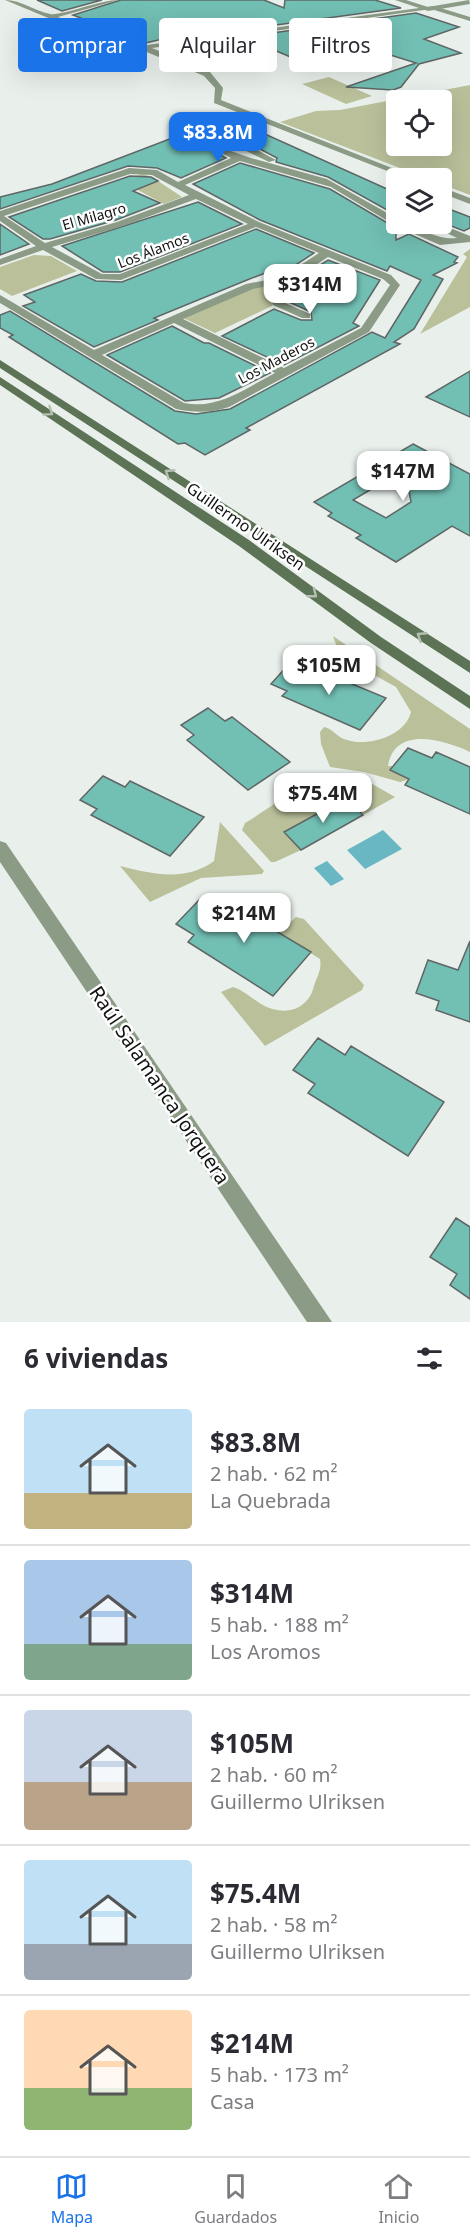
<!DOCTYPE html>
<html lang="es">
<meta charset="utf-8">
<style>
body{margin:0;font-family:"Noto Sans",sans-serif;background:#f7f7f7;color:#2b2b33;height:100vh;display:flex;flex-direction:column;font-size:22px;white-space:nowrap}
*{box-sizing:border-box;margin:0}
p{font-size:20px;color:#7c7c81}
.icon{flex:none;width:33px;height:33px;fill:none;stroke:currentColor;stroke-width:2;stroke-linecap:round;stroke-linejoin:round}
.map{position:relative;height:1322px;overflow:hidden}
.details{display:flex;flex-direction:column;background:#fff;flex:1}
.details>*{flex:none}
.top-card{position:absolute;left:18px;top:18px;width:435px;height:54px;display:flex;gap:12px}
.tools{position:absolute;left:386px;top:90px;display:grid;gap:12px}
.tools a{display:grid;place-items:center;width:66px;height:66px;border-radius:6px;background:#fff;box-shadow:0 6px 24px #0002;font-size:30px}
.price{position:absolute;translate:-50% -51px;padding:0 14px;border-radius:12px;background:#fff;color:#222;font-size:20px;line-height:39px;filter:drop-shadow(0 2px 3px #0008)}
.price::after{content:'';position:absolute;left:50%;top:36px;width:18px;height:14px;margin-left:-9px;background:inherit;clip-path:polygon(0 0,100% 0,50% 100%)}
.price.selected{background:#1a73e8;color:#fff}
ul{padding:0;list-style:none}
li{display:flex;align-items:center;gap:18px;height:150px;padding:0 24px}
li+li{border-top:2px solid #e1e1e2}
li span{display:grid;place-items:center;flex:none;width:168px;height:120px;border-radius:6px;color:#555}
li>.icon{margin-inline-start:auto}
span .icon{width:72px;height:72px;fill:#fffc;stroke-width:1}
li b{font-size:26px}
h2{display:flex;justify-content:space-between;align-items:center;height:72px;padding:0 24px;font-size:26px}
.tag{padding:0 21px;border-radius:6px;background:#fff;box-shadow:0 6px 24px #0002;font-size:21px;line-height:54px}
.tag.selected{background:#1a73e8;color:#fff}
.dock{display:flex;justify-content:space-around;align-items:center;height:84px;border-top:2px solid #e1e1e2;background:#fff;font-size:16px;color:#7c7c81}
.dock a{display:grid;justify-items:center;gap:3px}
.dock .selected{color:#1a73e8}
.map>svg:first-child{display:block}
</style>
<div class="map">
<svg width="470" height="1322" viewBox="0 0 470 1322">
<rect width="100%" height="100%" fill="#e9f0ec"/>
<path fill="#b9c09a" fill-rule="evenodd" d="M 329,77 L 372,96 L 346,104 L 302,84 Z
M 470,85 L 470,195 L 441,184 L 441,178 L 426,178 L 280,122 L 316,111 L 340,110 ZM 396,100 L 441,100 L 441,146 L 396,146 Z
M 143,174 L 152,177 L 182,197 L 164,204 L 119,180 Z
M 470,249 L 470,307 L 420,334 L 467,257 L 463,254 Z
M 34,255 L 51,256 L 77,271 L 12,296 L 0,289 L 0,267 Z
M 280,284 L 272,306 L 215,333 L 183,318 L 254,288 Z
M 333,636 L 470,729 L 470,752 C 444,740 395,725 388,766 L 393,766 L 390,770 L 410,779 L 400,782 L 364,772 L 330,767 L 321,744 L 320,732 L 324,727 C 332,728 336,736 344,739 C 365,748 405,737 411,712 L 396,687 L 340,656 Z
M 344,776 L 362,778 L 395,797 L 363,815 L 346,798 L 285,831 L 301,850 L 275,862 L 271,862 L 242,830 L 245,823 C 280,802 302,780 344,776 Z
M 220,822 L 264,871 L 262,874 L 201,878 L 150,902 L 120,866 C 151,874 186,882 214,861 Z
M 296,917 L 304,919 L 364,985 L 362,990 L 265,1046 L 221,992 L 233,987 C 245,991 251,998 261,1004 C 283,1017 308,1011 314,986 C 317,976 322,970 320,959 L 278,933 Z"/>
<path fill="#69b7c2" d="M 383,830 L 402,849 L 365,869 L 347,850 Z
M 327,861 L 344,879 L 331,886 L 314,868 Z"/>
<path fill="#72bfb4" stroke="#5f6665" stroke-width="1.5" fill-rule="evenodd" d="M 37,0 L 102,0 L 62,11 Z
M 121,0 L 264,0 L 284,8 L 285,0 L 375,0 L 401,8 L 209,34 L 195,31 L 146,43 L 73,15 Z
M 416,13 L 459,27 L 424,39 L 461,53 L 419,64 L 401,87 L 393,90 L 346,87 L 416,63 L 365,47 L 343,53 L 343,66 L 321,69 L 311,66 L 305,56 L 295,59 L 244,37 Z
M 227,117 L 396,193 L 396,215 L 328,177 L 276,162 L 277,158 L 228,132 L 216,131 L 199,143 L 226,158 L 181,178 L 157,168 L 128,166 L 0,209 L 0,197 L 52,184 Z
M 240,163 L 330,189 L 396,228 L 396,240 L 409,234 L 458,257 L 454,262 L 457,263 L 433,275 L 443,279 L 414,329 L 394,342 L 400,344 L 246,428 L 250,430 L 205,455 L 185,443 L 178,444 L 9,337 L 13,335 L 0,328 L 0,315 L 10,311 L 175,411 L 196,414 L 230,409 L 372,332 L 385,338 L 421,280 L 390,266 L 387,271 L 260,220 L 193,184 Z
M 130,176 L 151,177 L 158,181 L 133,191 L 160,203 L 116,220 L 50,239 L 43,239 L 9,217 Z
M 198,202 L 242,224 L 120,272 L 103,272 L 62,246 Z
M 441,206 L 470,217 L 470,228 L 464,231 L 441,222 Z
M 0,224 L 29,244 L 0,255 Z
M 256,229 L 314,253 L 288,270 L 281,267 L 247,280 L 154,318 L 158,320 L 94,347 L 23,306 L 35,302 L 24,295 L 81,274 L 96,281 L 122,282 Z
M 328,260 L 380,280 L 353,323 L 359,326 L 284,365 L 222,336 L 274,309 L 301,320 L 312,320 L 311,312 L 289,302 L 307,280 L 301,277 Z
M 172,326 L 204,343 L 209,343 L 270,373 L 219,398 L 185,401 L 107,355 Z
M 470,371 L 470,417 L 426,397 Z
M 413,444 L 470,474 L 470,536 L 452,526 L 396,562 L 356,538 L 361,535 L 328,516 L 332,513 L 314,502 ZM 405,469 L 411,502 L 386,518 L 353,500 Z
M 289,664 L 310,673 L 314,668 L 386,698 L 360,730 L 282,696 L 287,691 L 271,684 Z
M 208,708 L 225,721 L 232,717 L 290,762 L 248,790 L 187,740 L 194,735 L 181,725 Z
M 408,748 L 432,758 L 436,752 L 470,767 L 470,814 L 405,785 L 409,779 L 390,770 Z
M 103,776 L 125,787 L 130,781 L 204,817 L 170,856 L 91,815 L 97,809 L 80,800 Z
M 346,798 L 363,815 L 301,850 L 284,832 Z
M 202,897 L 225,911 L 231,904 L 311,952 L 273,996 L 188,942 L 194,935 L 176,924 Z
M 470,941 L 470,1022 L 436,1010 L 439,1001 L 416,993 L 428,960 L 458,970 Z
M 318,1038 L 345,1055 L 351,1046 L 444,1102 L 408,1156 L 308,1093 L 315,1084 L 293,1070 Z
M 456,1218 L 470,1227 L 470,1299 L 450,1285 L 457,1274 L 430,1257 Z"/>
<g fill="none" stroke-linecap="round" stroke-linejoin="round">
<path fill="#8b9b86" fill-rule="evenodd" d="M 5,0 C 22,0 34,11 50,14 C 62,16 99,0 119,0 L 58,17 L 132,47 L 434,6 L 470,17 L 470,21 L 431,9 L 152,48 L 210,72 L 223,88 L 221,100 L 417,178 L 405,178 L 214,103 L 215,88 L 204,76 L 142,50 L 128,51 Z
M 216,133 L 227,134 L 276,160 L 269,162 L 222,139 L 211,142 L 222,148 L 251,158 L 327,179 L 396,218 L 396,224 C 418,224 435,241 457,238 L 428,224 L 440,224 L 470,236 L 470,242 L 440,245 L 396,226 L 331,187 L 240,161 L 185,185 L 259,222 L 391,275 L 400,285 L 369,332 L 229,407 C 210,413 196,413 176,409 L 0,303 L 0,295 L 94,350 L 246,284 L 282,277 L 319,253 L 256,227 L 121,280 L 96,279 L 43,250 L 0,265 L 0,259 L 36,246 L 0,221 L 0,211 L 129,168 L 157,170 L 178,182 L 231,158 L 201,142 ZM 130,174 L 152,175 L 189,195 L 117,222 L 45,243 L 4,216 ZM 196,199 L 248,224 L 120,274 L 102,274 L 52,247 L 123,226 ZM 328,257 L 383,279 L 390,285 L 361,328 L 284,368 L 183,319 L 253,289 L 278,284 L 272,303 L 273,305 L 302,318 L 310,318 L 310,314 L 283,302 L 290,282 ZM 174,323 L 275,373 C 246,388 218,410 184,403 L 102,355 Z
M 441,187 L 470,198 L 470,204 L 441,193 Z
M 0,841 L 6,843 L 332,1322 L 307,1322 L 0,862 Z"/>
<path fill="#8b9b86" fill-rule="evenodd" d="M 395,0 L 406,0 L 428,7 L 469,0 L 470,4 L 428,11 Z"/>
<path fill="#5c7355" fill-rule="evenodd" d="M 0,360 L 470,661 L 470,673 L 0,368 Z
M 0,377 L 249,540 L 381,637 L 470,696 L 470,709 L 371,643 L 239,546 L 0,385 Z"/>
</g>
<defs><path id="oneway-chevron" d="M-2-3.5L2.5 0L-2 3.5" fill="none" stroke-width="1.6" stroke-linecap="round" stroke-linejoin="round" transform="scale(1.5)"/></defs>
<g stroke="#b6c0b2">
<use href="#oneway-chevron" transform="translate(49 412) rotate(34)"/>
<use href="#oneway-chevron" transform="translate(169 473) rotate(-147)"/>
<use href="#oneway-chevron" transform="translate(313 594) rotate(38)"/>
<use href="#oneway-chevron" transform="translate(421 636) rotate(-147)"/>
</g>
<g text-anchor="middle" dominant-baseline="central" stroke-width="5" stroke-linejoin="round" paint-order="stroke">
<g font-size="14" fill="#101311" stroke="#fff">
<text transform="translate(94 216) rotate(-16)">El Milagro</text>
<text transform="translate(153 250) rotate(-21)">Los Álamos</text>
<text transform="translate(276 360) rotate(-28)">Los Maderos</text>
</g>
<g font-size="16" fill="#101311" stroke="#fff">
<text transform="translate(246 526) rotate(35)">Guillermo Ulriksen</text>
</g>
<g font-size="20" fill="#101311" stroke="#fff">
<text transform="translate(160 1085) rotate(56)">Raúl Salamanca Jorquera</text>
</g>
</g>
</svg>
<div class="tools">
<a><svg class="icon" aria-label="locate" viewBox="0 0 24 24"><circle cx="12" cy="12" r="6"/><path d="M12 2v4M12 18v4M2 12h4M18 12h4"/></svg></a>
<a><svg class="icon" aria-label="layers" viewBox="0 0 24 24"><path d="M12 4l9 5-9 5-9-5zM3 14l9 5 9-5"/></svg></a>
</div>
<b class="price selected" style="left:218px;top:163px">$83.8M</b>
<b class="price" style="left:310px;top:315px">$314M</b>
<b class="price" style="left:403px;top:502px">$147M</b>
<b class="price" style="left:329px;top:696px">$105M</b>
<b class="price" style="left:323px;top:824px">$75.4M</b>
<b class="price" style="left:244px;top:944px">$214M</b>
<div class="top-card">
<a class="tag selected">Comprar</a>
<a class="tag">Alquilar</a>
<a class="tag">Filtros</a>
</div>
</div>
<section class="details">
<h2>6 viviendas<svg class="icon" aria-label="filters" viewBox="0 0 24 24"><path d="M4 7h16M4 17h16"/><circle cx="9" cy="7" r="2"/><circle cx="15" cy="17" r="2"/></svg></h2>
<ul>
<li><span style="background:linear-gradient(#bfe0f5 70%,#c2b280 0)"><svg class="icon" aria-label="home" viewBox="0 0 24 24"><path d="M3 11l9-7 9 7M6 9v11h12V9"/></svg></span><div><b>$83.8M</b><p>2 hab. · 62 m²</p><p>La Quebrada</p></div></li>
<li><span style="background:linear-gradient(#a9c7e8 70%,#7fa58c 0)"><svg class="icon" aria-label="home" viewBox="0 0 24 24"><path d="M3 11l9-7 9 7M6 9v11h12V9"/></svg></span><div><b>$314M</b><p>5 hab. · 188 m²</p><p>Los Aromos</p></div></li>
<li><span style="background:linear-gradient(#c9d6e8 60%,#b9a48a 0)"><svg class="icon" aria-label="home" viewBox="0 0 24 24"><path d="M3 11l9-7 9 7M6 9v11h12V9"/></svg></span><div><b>$105M</b><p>2 hab. · 60 m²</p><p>Guillermo Ulriksen</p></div></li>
<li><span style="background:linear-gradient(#bfe0f5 70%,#9aa5b1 0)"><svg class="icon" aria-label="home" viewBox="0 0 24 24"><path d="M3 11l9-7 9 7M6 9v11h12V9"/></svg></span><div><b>$75.4M</b><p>2 hab. · 58 m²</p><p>Guillermo Ulriksen</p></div></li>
<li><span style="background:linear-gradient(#ffd9b3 65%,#8fb573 0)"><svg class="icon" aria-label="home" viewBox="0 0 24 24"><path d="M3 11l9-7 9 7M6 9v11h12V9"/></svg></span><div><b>$214M</b><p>5 hab. · 173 m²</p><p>Casa</p></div></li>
</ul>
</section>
<nav class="dock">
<a class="selected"><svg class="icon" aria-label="map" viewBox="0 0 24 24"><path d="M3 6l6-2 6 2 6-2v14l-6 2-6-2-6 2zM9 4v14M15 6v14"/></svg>Mapa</a>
<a><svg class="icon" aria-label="saved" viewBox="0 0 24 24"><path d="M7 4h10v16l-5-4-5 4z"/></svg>Guardados</a>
<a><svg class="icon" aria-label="home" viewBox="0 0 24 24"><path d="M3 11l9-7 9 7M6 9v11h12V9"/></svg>Inicio</a>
</nav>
